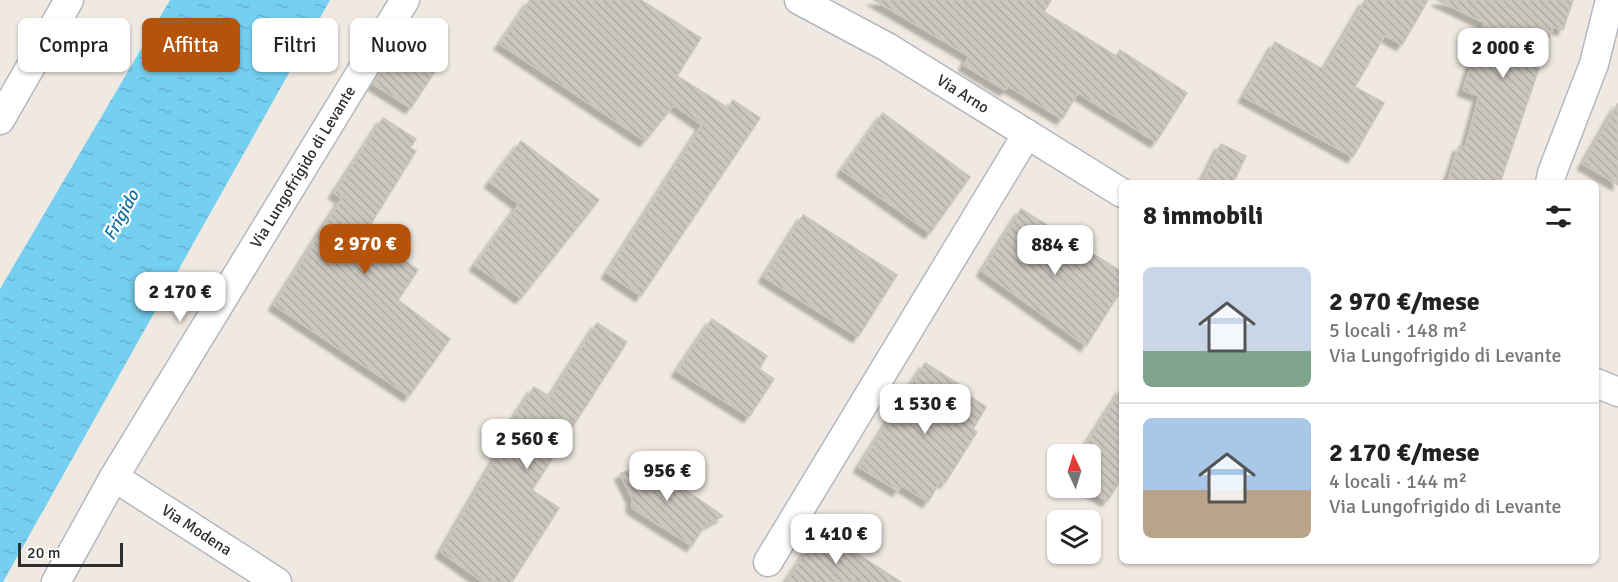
<!DOCTYPE html>
<html lang="it">
<meta charset="utf-8">
<style>
body{margin:0;font-family:Signika,sans-serif;background:#f6f6f6;color:#222;height:100vh;display:flex;flex-direction:column;font-size:22px;white-space:nowrap}
*{box-sizing:border-box;margin:0}
p{font-size:20px;color:#767676}
.icon{flex:none;width:33px;height:33px;fill:none;stroke:currentColor;stroke-width:2;stroke-linecap:round;stroke-linejoin:round}
.map{position:relative;flex:1;overflow:hidden}
.details{position:absolute;left:1119px;top:180px;width:480px;height:384px;display:flex;flex-direction:column;background:#fff;border-radius:9px;box-shadow:0 2px 4px #0004}
.details>*{flex:none}
.hud{position:absolute;left:18px;top:18px;width:570px;height:54px;display:flex;gap:12px}
.needle{width:39px;rotate:356deg}
.buttons{position:absolute;left:1047px;top:444px;display:grid;gap:12px}
.buttons a{display:grid;place-items:center;width:54px;height:54px;border-radius:9px;background:#fff;box-shadow:0 2px 4px #0004;font-size:30px}
.scale{position:absolute;left:18px;bottom:15px;width:105px;box-sizing:border-box;padding-left:6px;border:3px solid #2e2e2e;border-top:0;font-size:16px;line-height:21px;white-space:nowrap;color:#2e2e2e;-webkit-text-stroke:4px #fff;paint-order:stroke}
.price{position:absolute;translate:-50% -51px;padding:0 14px;border-radius:12px;background:#fff;color:#222;font-size:20px;line-height:39px;filter:drop-shadow(0 2px 3px #0008)}
.price::after{content:'';position:absolute;left:50%;top:36px;width:18px;height:14px;margin-left:-9px;background:inherit;clip-path:polygon(0 0,100% 0,50% 100%)}
.price.active{background:#b45309;color:#fff}
ul{padding:0;list-style:none}
li{display:flex;align-items:center;gap:18px;height:150px;padding:0 24px}
li+li{border-top:2px solid #e0e0e0}
li span{display:grid;place-items:center;flex:none;width:168px;height:120px;border-radius:9px;color:#555}
li>.icon{margin-inline-start:auto}
span .icon{width:72px;height:72px;fill:#fffc;stroke-width:1}
li b{font-size:26px}
h2{display:flex;justify-content:space-between;align-items:center;height:72px;padding:0 24px;font-size:26px}
.pill{padding:0 21px;border-radius:9px;background:#fff;box-shadow:0 2px 4px #0004;font-size:21px;line-height:54px}
.pill.active{background:#b45309;color:#fff}
.map>svg:first-child{display:block}
</style>
<div class="map">
<svg width="1618" height="582" viewBox="0 0 1618 582">
<defs>
<pattern id="water-ripples" width="26" height="14" patternUnits="userSpaceOnUse" patternTransform="scale(1.5)"><rect width="26" height="14" fill="#75cff0"/><path d="M2 4q2-2 4 0t4 0M15 11q2-2 4 0t4 0" fill="none" stroke="#66b2ce"/></pattern>
<pattern id="building-back-hatch" width="6" height="6" patternUnits="userSpaceOnUse" patternTransform="scale(1.5)"><rect width="6" height="6" fill="#cbc7bf"/><path d="M-1 5l2 2M0 0l6 6M5-1l2 2" fill="none" stroke="#afaba4"/></pattern>
<filter id="shadow"><feDropShadow dx="-5.5" dy="5.5" stdDeviation="1.5" flood-color="#0004"/></filter>
</defs>
<rect width="100%" height="100%" fill="#efe9e1"/>
<path fill="url(#water-ripples)" d="M 170,0 L 330,0 L 3,582 L 0,582 L 0,289 Z"/>
<path fill="url(#building-back-hatch)" stroke="#cbc5ba" stroke-width="1.5" filter="url(#shadow)" d="M 530,0 L 641,0 L 701,38 L 677,76 L 728,108 L 733,100 L 760,118 L 641,296 L 607,273 L 702,125 L 674,105 L 645,141 L 500,44 Z
M 874,0 L 1051,0 L 1044,12 L 1116,56 L 1120,50 L 1187,93 L 1156,142 L 1078,93 L 1062,119 L 1008,86 L 1005,90 L 964,65 L 969,56 Z
M 1365,0 L 1428,0 L 1402,45 L 1385,35 L 1355,87 L 1384,103 L 1353,157 L 1244,97 L 1275,42 L 1324,70 Z
M 1437,0 L 1573,0 L 1563,30 L 1553,27 L 1500,183 L 1447,183 L 1459,146 L 1465,148 L 1479,96 L 1463,90 L 1485,23 Z
M 400,44 L 437,68 L 411,108 L 373,84 Z
M 1618,103 L 1618,185 L 1583,164 Z
M 883,113 L 970,177 L 930,233 L 842,170 Z
M 383,118 L 416,139 L 410,148 L 416,151 L 365,233 L 418,270 L 398,300 L 450,339 L 409,396 L 274,305 L 342,198 L 334,193 Z
M 521,141 L 599,200 L 521,298 L 475,265 L 519,204 L 490,182 Z
M 1221,144 L 1246,156 L 1233,183 L 1201,183 Z
M 1021,209 L 1122,272 L 1122,289 L 1086,346 L 982,271 Z
M 803,215 L 897,275 L 858,337 L 764,277 Z
M 712,319 L 767,356 L 759,369 L 774,379 L 749,417 L 677,371 Z
M 597,323 L 627,342 L 532,490 L 559,508 L 512,582 L 483,582 L 441,552 L 501,448 L 496,445 L 534,387 L 550,397 Z
M 925,363 L 962,386 L 960,390 L 986,407 L 973,429 L 977,432 L 945,483 L 941,480 L 928,502 L 901,485 L 898,491 L 859,467 Z
M 1122,388 L 1122,478 L 1107,501 L 1086,488 L 1090,488 L 1090,454 L 1080,454 Z
M 658,458 L 667,477 L 723,516 L 704,526 L 692,546 L 632,508 L 632,498 L 620,474 Z
M 820,530 L 901,582 L 786,582 Z"/>
<g fill="none" stroke-linecap="round" stroke-linejoin="round">
<defs>
<g id="minor">
<path id="s1" d="M 799,0 L 887,47 L 1122,193"/>
<path d="M 0,120 L 69,0"/>
<path d="M 1550,183 L 1552,173 L 1594,64 L 1610,0"/>
<path d="M 1596,383 L 1618,392"/>
<path id="s2" d="M 114,477 L 277,582"/>
<path d="M 768,562 L 1027,134"/>
<path id="s3" d="M 56,582 L 114,477 L 405,0"/>
</g>
</defs>
<use href="#minor" stroke="#b4b7c1" stroke-width="31"/>
<use href="#minor" stroke="#fff" stroke-width="28"/>
</g>
<g text-anchor="middle" dominant-baseline="central" stroke-width="4.5" stroke-linejoin="round" paint-order="stroke">
<g font-size="16" fill="#2e2e2e" stroke="#fff">
<text stroke="none"><textPath href="#s1" startOffset="189">Via Arno</textPath></text>
<text stroke="none"><textPath href="#s3" startOffset="483">Via Lungofrigido di Levante</textPath></text>
<text stroke="none"><textPath href="#s2" startOffset="98">Via Modena</textPath></text>
</g>
<g font-size="18" font-style="italic" fill="#0d6fa3" stroke="#fff">
<text transform="translate(121 215) rotate(-61)">Frigido</text>
</g>
</g>
</svg>
<div class="buttons">
<a><svg class="needle" viewBox="-14 -14 28 28"><path d="M0-13l5 13h-10z" fill="#e53935"/><path d="M0 13l5-13h-10z" fill="#767676"/></svg></a>
<a><svg class="icon" aria-label="layers" viewBox="0 0 24 24"><path d="M12 4l9 5-9 5-9-5zM3 14l9 5 9-5"/></svg></a>
</div>
<div class="scale">20 m</div>
<b class="price" style="left:1503px;top:79px">2 000 €</b>
<b class="price active" style="left:365px;top:275px">2 970 €</b>
<b class="price" style="left:1055px;top:276px">884 €</b>
<b class="price" style="left:180px;top:323px">2 170 €</b>
<b class="price" style="left:925px;top:435px">1 530 €</b>
<b class="price" style="left:527px;top:470px">2 560 €</b>
<b class="price" style="left:667px;top:502px">956 €</b>
<b class="price" style="left:836px;top:565px">1 410 €</b>
<div class="hud">
<a class="pill">Compra</a>
<a class="pill active">Affitta</a>
<a class="pill">Filtri</a>
<a class="pill">Nuovo</a>
</div>
<section class="details">
<h2>8 immobili<svg class="icon" aria-label="filters" viewBox="0 0 24 24"><path d="M4 7h16M4 17h16"/><circle cx="9" cy="7" r="2"/><circle cx="15" cy="17" r="2"/></svg></h2>
<ul>
<li><span style="background:linear-gradient(#c9d6e8 70%,#7fa58c 0)"><svg class="icon" aria-label="home" viewBox="0 0 24 24"><path d="M3 11l9-7 9 7M6 9v11h12V9"/></svg></span><div><b>2 970 €/mese</b><p>5 locali · 148 m²</p><p>Via Lungofrigido di Levante</p></div></li>
<li><span style="background:linear-gradient(#a9c7e8 60%,#b9a48a 0)"><svg class="icon" aria-label="home" viewBox="0 0 24 24"><path d="M3 11l9-7 9 7M6 9v11h12V9"/></svg></span><div><b>2 170 €/mese</b><p>4 locali · 144 m²</p><p>Via Lungofrigido di Levante</p></div></li>
</ul>
</section>
</div>
